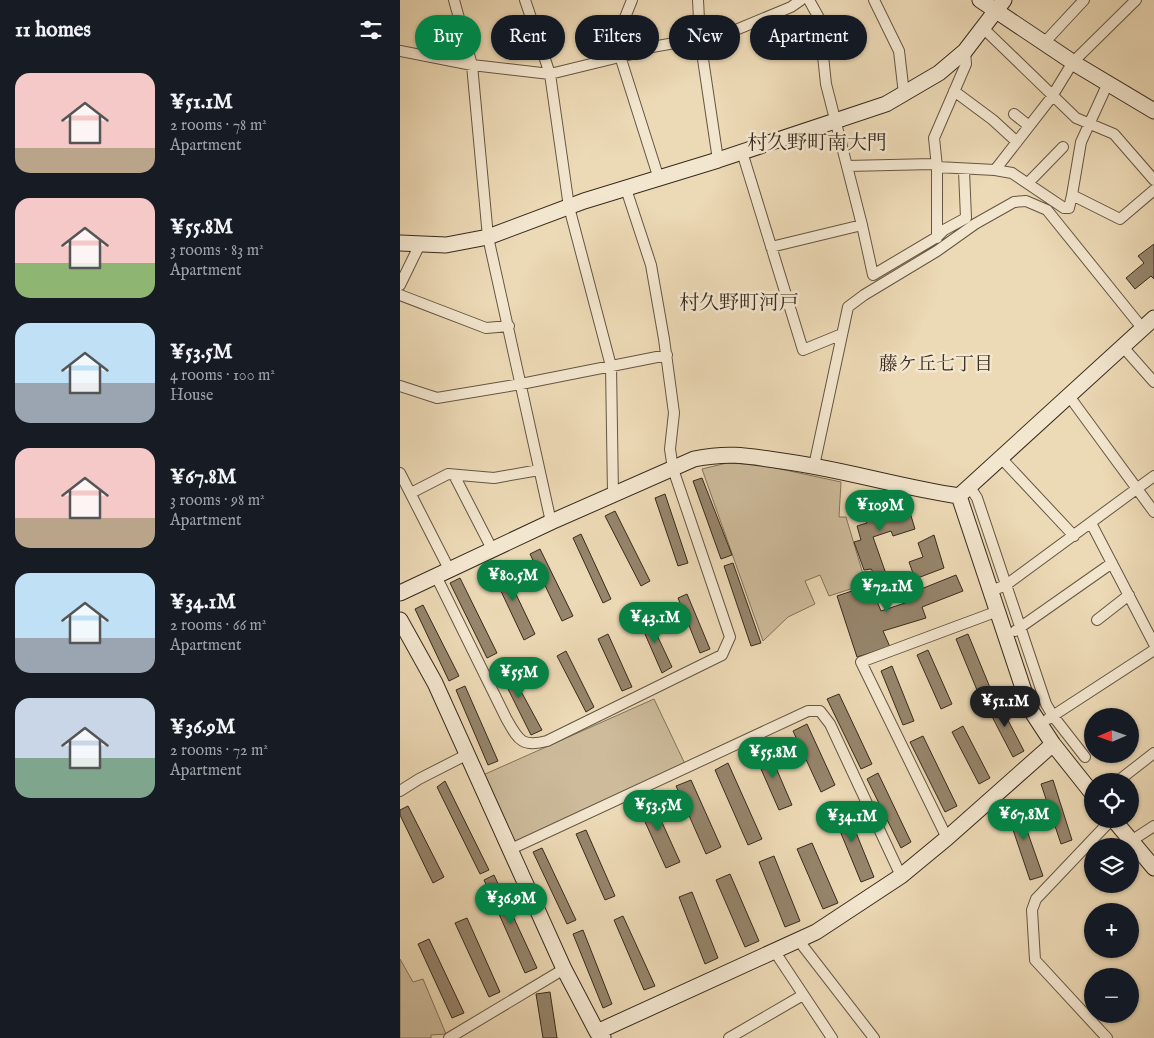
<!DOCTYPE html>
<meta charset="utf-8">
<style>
body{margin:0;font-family:"IM FELL English","Noto Serif JP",serif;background:#242831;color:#f1f3f6;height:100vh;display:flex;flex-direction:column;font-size:19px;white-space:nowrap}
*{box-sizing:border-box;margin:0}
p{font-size:16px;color:#9ea1a6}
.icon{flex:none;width:28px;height:28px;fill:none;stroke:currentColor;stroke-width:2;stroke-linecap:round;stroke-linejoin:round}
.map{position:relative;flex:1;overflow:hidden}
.drawer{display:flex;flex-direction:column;background:#171b24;width:400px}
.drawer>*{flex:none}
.hud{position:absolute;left:15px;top:15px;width:475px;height:45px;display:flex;gap:10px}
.needle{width:32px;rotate:268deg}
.fabs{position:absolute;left:684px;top:708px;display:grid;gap:10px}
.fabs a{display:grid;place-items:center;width:55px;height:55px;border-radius:50%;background:#171b24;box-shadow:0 1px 4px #0004;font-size:25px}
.price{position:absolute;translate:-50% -42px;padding:0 11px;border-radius:18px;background:#0b8043;color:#fff;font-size:16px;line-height:32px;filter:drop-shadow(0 1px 2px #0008)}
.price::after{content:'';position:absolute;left:50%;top:30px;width:15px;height:11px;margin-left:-8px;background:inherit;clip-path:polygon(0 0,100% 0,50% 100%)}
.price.active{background:#222;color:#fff}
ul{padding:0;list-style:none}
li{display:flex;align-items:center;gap:15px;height:125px;padding:0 15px}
li span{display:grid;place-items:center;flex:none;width:140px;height:100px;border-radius:15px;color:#555}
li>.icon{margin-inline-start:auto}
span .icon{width:60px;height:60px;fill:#fffc;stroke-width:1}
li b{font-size:21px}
h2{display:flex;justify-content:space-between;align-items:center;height:60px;padding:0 15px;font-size:21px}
.pill{padding:0 18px;border-radius:22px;background:#171b24;box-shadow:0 1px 4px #0004;font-size:18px;line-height:45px}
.pill.active{background:#0b8043;color:#fff}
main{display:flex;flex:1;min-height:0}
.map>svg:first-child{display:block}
</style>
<main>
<section class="drawer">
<h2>11 homes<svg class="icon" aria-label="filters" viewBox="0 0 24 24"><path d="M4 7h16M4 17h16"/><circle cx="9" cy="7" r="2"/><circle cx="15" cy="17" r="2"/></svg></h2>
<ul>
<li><span style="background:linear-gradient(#f6c9c9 75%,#b9a48a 0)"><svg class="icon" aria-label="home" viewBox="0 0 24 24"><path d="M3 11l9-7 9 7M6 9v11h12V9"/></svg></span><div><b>¥51.1M</b><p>2 rooms · 78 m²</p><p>Apartment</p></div></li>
<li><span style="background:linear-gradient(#f6c9c9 65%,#8fb573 0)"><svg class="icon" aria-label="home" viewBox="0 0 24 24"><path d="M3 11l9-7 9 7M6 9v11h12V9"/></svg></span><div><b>¥55.8M</b><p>3 rooms · 83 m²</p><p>Apartment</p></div></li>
<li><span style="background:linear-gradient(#bfe0f5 60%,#9aa5b1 0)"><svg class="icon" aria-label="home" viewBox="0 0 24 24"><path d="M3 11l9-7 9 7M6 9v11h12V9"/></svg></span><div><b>¥53.5M</b><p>4 rooms · 100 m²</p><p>House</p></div></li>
<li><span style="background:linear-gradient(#f6c9c9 70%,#b9a48a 0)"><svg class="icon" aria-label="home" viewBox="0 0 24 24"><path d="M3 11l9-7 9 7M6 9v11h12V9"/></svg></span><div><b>¥67.8M</b><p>3 rooms · 98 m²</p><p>Apartment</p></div></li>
<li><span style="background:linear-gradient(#bfe0f5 65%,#9aa5b1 0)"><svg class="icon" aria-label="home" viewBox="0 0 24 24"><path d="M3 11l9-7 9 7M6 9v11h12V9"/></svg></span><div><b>¥34.1M</b><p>2 rooms · 66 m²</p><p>Apartment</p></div></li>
<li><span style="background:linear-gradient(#c9d6e8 60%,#7fa58c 0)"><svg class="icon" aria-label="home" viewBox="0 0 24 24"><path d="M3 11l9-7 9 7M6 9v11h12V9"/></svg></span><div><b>¥36.9M</b><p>2 rooms · 72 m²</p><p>Apartment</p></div></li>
</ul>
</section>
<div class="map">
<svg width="754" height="1038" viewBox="0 0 754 1038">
<rect width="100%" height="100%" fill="#ecd9b5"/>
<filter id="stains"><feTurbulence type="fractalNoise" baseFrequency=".004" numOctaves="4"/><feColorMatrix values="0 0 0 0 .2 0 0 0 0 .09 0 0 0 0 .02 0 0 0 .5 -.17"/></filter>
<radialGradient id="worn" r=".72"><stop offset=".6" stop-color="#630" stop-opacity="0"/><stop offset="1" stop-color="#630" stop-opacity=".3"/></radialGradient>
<path fill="#cdbb9b" stroke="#82735c" d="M 327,463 L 362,465 L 441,482 L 439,517 L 446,517 L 466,584 L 429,596 L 420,575 L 405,581 L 415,604 L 388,617 L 363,641 L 302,469 Z
M 254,699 L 285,764 L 112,845 L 83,775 Z
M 0,959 L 13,982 L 23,979 L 46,1034 L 31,1035 L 31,1038 L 0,1038 Z"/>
<path fill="#96856c" stroke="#382b1d" d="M 754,244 L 754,279 L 751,276 L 735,289 L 726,278 L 744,263 L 738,256 Z
M 302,478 L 332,555 L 321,559 L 293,481 Z
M 265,494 L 288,563 L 278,566 L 255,498 Z
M 482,498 L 487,514 L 508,506 L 515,529 L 493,536 L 491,531 L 473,537 L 485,571 L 475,575 L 471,569 L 464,570 L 454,542 L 461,540 L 457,526 L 467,523 L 463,512 L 471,508 L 470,503 Z
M 215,511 L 250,581 L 241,586 L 205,516 Z
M 181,534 L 211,599 L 203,603 L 173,538 Z
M 534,535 L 544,568 L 515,579 L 509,562 L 523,557 L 518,543 Z
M 140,549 L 173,616 L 162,621 L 130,554 Z
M 333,563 L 361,643 L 351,646 L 324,566 Z
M 102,565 L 135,634 L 124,640 L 91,570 Z
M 556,575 L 563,591 L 522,607 L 526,618 L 483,631 L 490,647 L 457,657 L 437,596 L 470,585 L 481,611 L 508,602 L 506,595 Z
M 60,578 L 97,653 L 87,658 L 50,583 Z
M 287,594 L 310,649 L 300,653 L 278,598 Z
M 23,605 L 59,676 L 49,681 L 15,609 Z
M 247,614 L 272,667 L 262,673 L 238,618 Z
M 208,634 L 232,687 L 222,691 L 198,639 Z
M 568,634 L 591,690 L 579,695 L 556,639 Z
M 528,650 L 552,704 L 541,709 L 517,655 Z
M 166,651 L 194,707 L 186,712 L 157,656 Z
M 104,660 L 142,730 L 131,735 L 96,665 Z
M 492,666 L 514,721 L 503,725 L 481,671 Z
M 65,686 L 98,761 L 88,765 L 56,690 Z
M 439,694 L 472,764 L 461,769 L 427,699 Z
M 597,699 L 624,751 L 613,757 L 586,705 Z
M 407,724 L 435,785 L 421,792 L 393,731 Z
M 563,726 L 590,778 L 579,784 L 552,732 Z
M 523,736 L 557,806 L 545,812 L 510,742 Z
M 367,747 L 392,805 L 379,810 L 354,753 Z
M 328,763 L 362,839 L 348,845 L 315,770 Z
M 478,773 L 511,842 L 501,848 L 467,779 Z
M 291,780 L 321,847 L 306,854 L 276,786 Z
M 653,780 L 672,840 L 661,844 L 641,784 Z
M 45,781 L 89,870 L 80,874 L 37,787 Z
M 250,796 L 280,862 L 266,868 L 236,802 Z
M 617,802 L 643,876 L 630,880 L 605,806 Z
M 444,803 L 474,877 L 461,882 L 431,809 Z
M 8,806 L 44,877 L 33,883 L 0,815 L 0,810 Z
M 186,830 L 215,896 L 205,900 L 176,834 Z
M 412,843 L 438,903 L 423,909 L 397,849 Z
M 142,848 L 176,920 L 167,924 L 133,852 Z
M 374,856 L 400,921 L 385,927 L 359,862 Z
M 330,874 L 359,941 L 345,947 L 316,880 Z
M 94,875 L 137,968 L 125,973 L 84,880 Z
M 292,892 L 318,958 L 305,964 L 279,897 Z
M 223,916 L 255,986 L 244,990 L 214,920 Z
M 67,918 L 100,992 L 89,997 L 55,923 Z
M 183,930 L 212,1004 L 203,1008 L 173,934 Z
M 29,939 L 64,1013 L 52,1018 L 18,944 Z
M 150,992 L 157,1038 L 143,1038 L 136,994 Z"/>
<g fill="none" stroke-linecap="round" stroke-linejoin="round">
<defs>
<path id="street" d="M 54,0 L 72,65 L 88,237 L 151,522
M 125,0 L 150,74 L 169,207 L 211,366 L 213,495
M 298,0 L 300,39 L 318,160
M 474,0 L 499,51 L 504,94
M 583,28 L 676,118 L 714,134 L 754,180
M 644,43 L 684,0
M 0,51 L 72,65 L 150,74 L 232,54 L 252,47 L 326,34 L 391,7 L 401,0
M 220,56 L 259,179
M 215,58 L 220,30 L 232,0
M 708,83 L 681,142 L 672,195 L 720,219 L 754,190
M 554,91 L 593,120 L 617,142
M 614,114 L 629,126
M 342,152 L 403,350 L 442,334
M 447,166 L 533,164
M 537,167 L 595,170 L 651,98 L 673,62 L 736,0
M 595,170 L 612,173 L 664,208 L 669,208 L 672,195
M 628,183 L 663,147
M 462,225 L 473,275 L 537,237 L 544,230 L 566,218 L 564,171
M 537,238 L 537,167 L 534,138 L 566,64 L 565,51
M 371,247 L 462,225 L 426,84 L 419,18 L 409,0
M 0,285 L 20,244
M 0,295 L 86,328 L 109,326
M 723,347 L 754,382
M 0,386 L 37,398 L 121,384 L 267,355
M 669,396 L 754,512
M 601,458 L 674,536
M 414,466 L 448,307 L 464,295 L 537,251 L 575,224 L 614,202 L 626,201 L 647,210 L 743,329
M 0,473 L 49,569
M 54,475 L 92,549
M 570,487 L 577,498 L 646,704 L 653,716 L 685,757
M 11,493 L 48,474 L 94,478 L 139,470
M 691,523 L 754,644
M 36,576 L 106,718 C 118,739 121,748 147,741 L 322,655 L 330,637 L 273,469 L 270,449 L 274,413 L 264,339 L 251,265 L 226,189
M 591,591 L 606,585 L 754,476
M 697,620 L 729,595
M 615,631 L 712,563
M 648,719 L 754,650
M 718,781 L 754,753
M 0,791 L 19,779 L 68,754
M 547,838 L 461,662 L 598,611
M 731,841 L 754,826
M 111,849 L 408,711 L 420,711 L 430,724 L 501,876
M 399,941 L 474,1038
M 375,952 L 432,1038
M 49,1038 L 164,969
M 329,1038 L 403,995
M 707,1038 L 635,960 L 632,910 L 636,899 L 712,819"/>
<path id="secondary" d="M 580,0 L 677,65 L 754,111
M 0,243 L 46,245 L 88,237 L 184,201 L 318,160 L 486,104 L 539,73 L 565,51 L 604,0
M 559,496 L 630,709 L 653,744 L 692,793
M 559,496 L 754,318
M 0,593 L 151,522 L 294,459 C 329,452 348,456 382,461 C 442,469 499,487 559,496
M 0,620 L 35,683 L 164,969 L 197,1032 L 203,1037
M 713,819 L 754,868
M 197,1032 L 416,932 L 501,876 L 547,838 L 653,744"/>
</defs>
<use href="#street" stroke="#655643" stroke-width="12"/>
<use href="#secondary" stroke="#382b1d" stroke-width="17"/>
<use href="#street" stroke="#f3e6cf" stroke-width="10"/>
<use href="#secondary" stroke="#f3e6cf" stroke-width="15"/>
</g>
<g text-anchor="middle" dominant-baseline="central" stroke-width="5" stroke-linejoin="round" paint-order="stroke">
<g font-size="19" fill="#382b1d" stroke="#f3e6cf">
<text x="536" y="365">藤ケ丘七丁目</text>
</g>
<g font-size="20" fill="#382b1d" stroke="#f3e6cf">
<text x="417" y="143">村久野町南大門</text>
<text x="339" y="303">村久野町河戸</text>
</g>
</g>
<rect width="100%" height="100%" filter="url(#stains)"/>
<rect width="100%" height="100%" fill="url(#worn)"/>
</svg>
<div class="fabs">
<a><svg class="needle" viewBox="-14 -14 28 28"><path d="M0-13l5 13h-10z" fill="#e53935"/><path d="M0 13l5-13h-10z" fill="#9ea1a6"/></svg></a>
<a><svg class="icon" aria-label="locate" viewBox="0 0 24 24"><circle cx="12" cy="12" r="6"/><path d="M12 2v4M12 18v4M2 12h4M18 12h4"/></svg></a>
<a><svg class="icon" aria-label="layers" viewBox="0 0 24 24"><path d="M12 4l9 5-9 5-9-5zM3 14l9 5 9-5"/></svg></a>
<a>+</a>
<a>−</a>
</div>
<b class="price" style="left:480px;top:532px">¥109M</b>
<b class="price" style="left:113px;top:602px">¥80.5M</b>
<b class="price" style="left:487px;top:613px">¥72.1M</b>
<b class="price" style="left:255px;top:644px">¥43.1M</b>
<b class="price" style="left:119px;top:699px">¥55M</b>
<b class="price active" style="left:605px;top:728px">¥51.1M</b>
<b class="price" style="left:373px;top:779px">¥55.8M</b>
<b class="price" style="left:258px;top:832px">¥53.5M</b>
<b class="price" style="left:624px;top:841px">¥67.8M</b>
<b class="price" style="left:452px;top:843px">¥34.1M</b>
<b class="price" style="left:111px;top:925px">¥36.9M</b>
<div class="hud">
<a class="pill active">Buy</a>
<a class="pill">Rent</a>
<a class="pill">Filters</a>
<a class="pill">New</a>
<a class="pill">Apartment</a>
</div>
</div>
</main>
